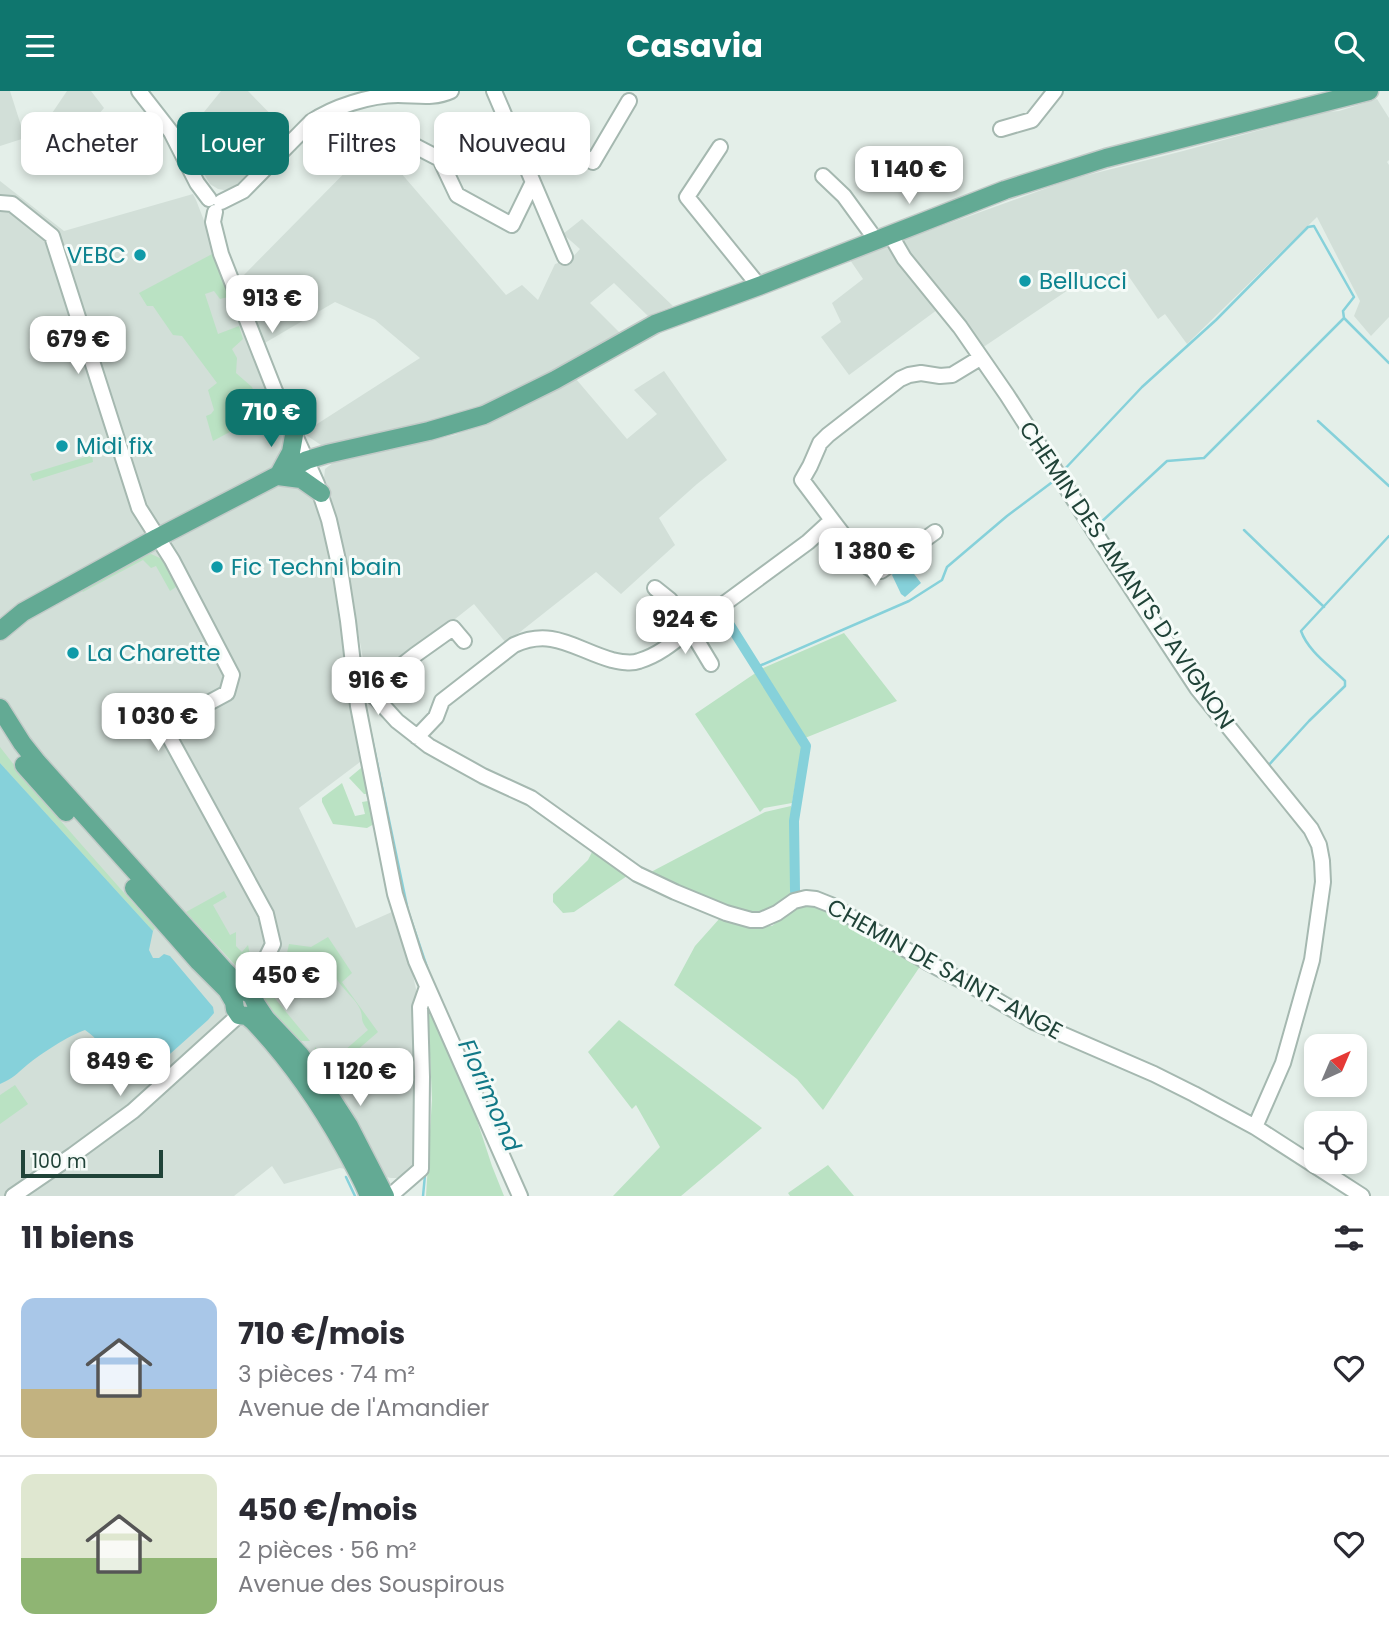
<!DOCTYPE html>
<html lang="fr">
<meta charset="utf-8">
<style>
body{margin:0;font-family:Poppins,sans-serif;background:#f7f7f7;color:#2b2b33;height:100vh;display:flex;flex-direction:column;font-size:26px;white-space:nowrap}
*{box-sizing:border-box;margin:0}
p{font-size:23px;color:#7c7c81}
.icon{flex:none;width:38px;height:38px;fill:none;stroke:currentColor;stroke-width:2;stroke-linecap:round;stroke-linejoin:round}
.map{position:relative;height:1105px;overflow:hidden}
.details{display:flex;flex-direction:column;background:#fff;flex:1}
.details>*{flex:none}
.top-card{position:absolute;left:21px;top:21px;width:700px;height:63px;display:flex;gap:14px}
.needle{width:46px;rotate:44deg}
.buttons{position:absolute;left:1304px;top:943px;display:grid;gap:14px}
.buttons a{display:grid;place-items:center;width:63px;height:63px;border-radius:14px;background:#fff;box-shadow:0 4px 10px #0003;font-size:35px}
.scale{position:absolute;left:21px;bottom:18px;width:142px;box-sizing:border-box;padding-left:7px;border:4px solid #204338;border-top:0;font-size:19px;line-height:24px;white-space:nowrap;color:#204338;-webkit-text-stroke:5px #f5fbf8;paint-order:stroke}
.price{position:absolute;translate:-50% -60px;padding:0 16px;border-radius:14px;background:#fff;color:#222;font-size:23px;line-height:46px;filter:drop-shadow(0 2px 4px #0008)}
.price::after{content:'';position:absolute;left:50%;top:42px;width:21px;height:16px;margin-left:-10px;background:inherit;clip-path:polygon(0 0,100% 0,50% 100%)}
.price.on{background:#0f766e;color:#fff}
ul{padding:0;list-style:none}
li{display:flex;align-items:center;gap:21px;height:175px;padding:0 21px}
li+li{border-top:2px solid #e1e1e2}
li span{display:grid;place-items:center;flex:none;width:196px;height:140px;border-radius:14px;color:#555}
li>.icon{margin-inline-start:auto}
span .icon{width:84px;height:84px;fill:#fffc;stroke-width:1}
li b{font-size:30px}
h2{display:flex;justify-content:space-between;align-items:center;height:84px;padding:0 21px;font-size:30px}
.tag{padding:0 24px;border-radius:14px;background:#fff;box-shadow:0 4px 10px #0003;font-size:24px;line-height:63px}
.tag.on{background:#0f766e;color:#fff}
header{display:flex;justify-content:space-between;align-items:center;height:91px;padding:0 21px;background:#0f766e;color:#fff;font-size:32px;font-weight:700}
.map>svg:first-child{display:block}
</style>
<header><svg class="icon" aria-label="menu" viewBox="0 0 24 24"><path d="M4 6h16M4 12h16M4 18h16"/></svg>Casavia<svg class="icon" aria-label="search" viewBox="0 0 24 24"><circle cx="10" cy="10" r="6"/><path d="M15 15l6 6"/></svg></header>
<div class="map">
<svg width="1389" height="1105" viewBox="0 0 1389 1105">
<rect width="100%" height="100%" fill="#e4efe9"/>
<path fill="#d2dfd8" d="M 0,0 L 10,0 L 25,47 L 0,55 Z
M 67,0 L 91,0 L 104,17 L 98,24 L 110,37 L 61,84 L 27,59 Z
M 221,0 L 248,0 L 289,42 L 237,95 L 231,98 L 224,99 L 218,98 L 210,93 L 183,47 Z
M 1377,8 L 1389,27 L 1389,69 L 1387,71 L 1389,74 L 1389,226 L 1371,245 L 1354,225 L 1360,210 L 1317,126 L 1187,253 L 1165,223 L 1158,228 L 1125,180 L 1114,187 L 1086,187 L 979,259 L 945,213 L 849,284 L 821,246 L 841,231 L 832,212 L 863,188 L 848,166 L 911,146 L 1072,88 L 1183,60 L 1326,21 L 1339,20 Z
M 373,53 L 382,60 L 506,204 L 522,194 L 538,209 L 555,173 L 571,168 L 580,158 L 563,143 L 582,128 L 673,215 L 648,225 L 614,192 L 590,212 L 620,242 L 536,293 L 466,321 L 324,356 L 303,342 L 420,267 L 375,229 L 335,211 L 263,253 L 235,182 L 242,186 Z
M 0,90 L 64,140 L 193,103 L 196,109 L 327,444 L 353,604 L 360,671 L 299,717 L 356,837 L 394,820 L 413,885 L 416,898 L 418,1055 L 413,1074 L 400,1087 L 391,1087 L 340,1077 L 284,1093 L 272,1075 L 234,1105 L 0,1105 Z
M 664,280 L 727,369 L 697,393 L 659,427 L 675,454 L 621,503 L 596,481 L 506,552 L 474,513 L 373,593 L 365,579 L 348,485 L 333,415 L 324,387 L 325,378 L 334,371 L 455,344 L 550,301 L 576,288 L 627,348 L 657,323 L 634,299 Z"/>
<path fill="#bae2c3" d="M 214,162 L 228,206 L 220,208 L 214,200 L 205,203 L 218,243 L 239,235 L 243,248 L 232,258 L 237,267 L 236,282 L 252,296 L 262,319 L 269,320 L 213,350 L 206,325 L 211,323 L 214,319 L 208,299 L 217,292 L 182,245 L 173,244 L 153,215 L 147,215 L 139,202 Z
M 92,364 L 93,371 L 33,390 L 30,383 Z
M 151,463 L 162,468 L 176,496 L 170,500 L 156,475 L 151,477 L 143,469 L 83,501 L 81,499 L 142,465 Z
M 844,542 L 897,610 L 805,647 L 761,578 Z
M 757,581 L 802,655 L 792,712 L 764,717 L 760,721 L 695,623 Z
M 0,656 L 36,702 L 155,837 L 153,840 L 0,672 Z
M 361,677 L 365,679 L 374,733 L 367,737 L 333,733 L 322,711 L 322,707 L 342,692 L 355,725 L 365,723 L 362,711 L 368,710 L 366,703 L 364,703 L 349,687 Z
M 791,715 L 792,806 C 785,811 777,819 769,822 C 747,831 672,792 649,782 L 765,721 Z
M 593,759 L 627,785 L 574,821 L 563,822 L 553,811 L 553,803 L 588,769 Z
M 224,800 L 227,806 L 213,814 L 230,844 L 236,841 L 236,855 L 242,861 L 248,854 L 252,873 L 245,878 L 237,876 L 186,821 Z
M 808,814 L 828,821 L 921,874 L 823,1019 L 797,988 L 674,894 L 695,855 L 720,827 L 748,834 L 772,835 L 793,818 Z
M 328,846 L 352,882 L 342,891 L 378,941 L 325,987 L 314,967 L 315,956 L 329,973 L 368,939 C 359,928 364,928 360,918 C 356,909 344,899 338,890 C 331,880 328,870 319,862 L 287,862 L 289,853 L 311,856 Z
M 280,869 L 283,876 L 268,899 L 310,950 L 296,950 L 263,913 L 258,905 L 262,890 L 276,870 Z
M 430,917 L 471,1011 L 492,1075 L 504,1105 L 426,1105 L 432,1008 L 428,919 Z
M 619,929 L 762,1037 L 681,1105 L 613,1105 L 660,1056 L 636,1014 L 632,1018 L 588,961 Z
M 15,994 L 28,1013 L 0,1033 L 0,1004 Z
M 828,1074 L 854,1105 L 790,1105 L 788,1102 Z"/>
<path fill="#86d1da" d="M 903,475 L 908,475 L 921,492 L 905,506 L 901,503 L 892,484 L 895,479 Z
M 0,672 L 153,840 L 149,859 L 153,867 L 159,867 L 164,863 L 170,865 L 213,916 L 214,922 L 208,929 L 152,979 L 141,987 C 108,978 110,956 85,939 C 68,945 42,962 27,974 C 16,983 14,987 0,993 Z"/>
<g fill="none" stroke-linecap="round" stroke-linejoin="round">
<path stroke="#86d1da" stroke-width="2.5" d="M 1318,330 L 1389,395
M 1062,381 L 1142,296 L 1216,229 L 1308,136 L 1314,135 L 1354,206 L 1343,220 L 1344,227 L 1389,272
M 1098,434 L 1167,370 L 1204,367 L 1344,227
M 1244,439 L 1324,516
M 757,576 L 909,510 L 942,489 L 947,476 L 1007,425 L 1055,389
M 371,643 L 408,820 L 431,888
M 1267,676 L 1309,630 L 1345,595 L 1345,590 C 1330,575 1308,560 1301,540 L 1389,445
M 428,1025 L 429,997
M 346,1086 L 355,1105
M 519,1086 L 528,1105
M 423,1105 L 425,1084"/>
<path stroke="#86d1da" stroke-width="10" d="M 728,531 L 806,655 L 794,730 L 795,800"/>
<defs>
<path id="minor" d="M 139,0 L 171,41 L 197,92 L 209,108
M 494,0 L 565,166
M 1001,38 L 1032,29 L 1055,0
M 413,54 L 440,68 L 457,104 L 512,134 L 533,91
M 720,56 L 687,106 L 759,195
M 527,77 L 549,43 L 593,71 L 629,10
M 823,85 L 844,105 L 876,149
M 221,111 L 243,100 L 311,31 C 333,16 370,4 398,4 C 417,4 434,8 451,0
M 0,112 L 12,113 L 52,145 L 139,417 L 172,469 L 232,584 L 227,602 L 164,636 L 266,823 L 273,853 L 249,902
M 215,121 L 213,131 L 221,163 L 275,300 L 317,393 L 329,429 L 340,478 L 348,530 L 358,615 L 395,803 L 416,870 L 520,1105
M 890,143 L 904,167 L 960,236 L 1007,304 L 1112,468 L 1197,597 L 1311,738 L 1319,754 L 1322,770 L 1323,791 L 1312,869 L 1283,972 L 1255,1036
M 832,429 L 868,476 L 874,480 L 881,480 L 935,441
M 711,573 L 690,538 L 808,451 L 832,429 L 802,389 L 810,375 L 820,352 L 828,344 L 900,288 L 909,284 L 921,282 L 940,285 L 952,284 L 980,267
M 355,590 L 377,608 L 397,630 L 429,655 L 483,685 L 531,707 L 637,783 L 675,801 L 726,822 L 751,829 L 761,829 L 777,822 L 794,810 L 806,807 L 816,808 L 831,814 L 927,871 L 983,901 L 1034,931 L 1154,983 L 1194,1003 L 1255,1036 L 1362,1105
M 369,600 L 415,564 L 453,537 L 464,550
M 417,646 L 436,626 L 442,610 L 514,554 C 553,536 576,559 612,569 C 621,571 631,573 639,570 C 659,564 674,551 690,538 L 670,509 L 655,497
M 13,1105 L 73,1064 L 133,1020 L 239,924
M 390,1105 L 421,1078 L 422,986 L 420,916 L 427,896"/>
<path id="major" d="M 294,344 L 291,361 L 278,385 L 301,388 L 321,402
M 0,540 L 23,521 L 157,447 L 307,369 L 327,363 L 429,340 L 484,324 L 555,289 L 655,233 L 759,195 L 1005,99 L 1106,67 L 1369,0
M 0,617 L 22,652 L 37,671 L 224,879 L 246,901 L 252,904 L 256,913 L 266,928 L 300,964 L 333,1010 L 349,1035 L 385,1105
M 24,674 L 66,721
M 134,797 L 199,871 L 227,899 L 234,911 L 235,918 L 239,924 L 247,925 L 254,931 C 289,968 319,1011 344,1056 C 353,1072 362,1088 369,1105"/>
</defs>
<use href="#minor" stroke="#a5b8b0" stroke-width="18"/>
<use href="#major" stroke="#c1cac7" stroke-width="21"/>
<use href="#minor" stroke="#fff" stroke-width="14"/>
<use href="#major" stroke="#63aa94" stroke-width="18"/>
</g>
<g fill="#0f9aa8" stroke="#f5fbf8" stroke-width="2.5">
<circle cx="140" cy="164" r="7"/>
<circle cx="1025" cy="190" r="7"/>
<circle cx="62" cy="355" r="7"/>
<circle cx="217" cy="476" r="7"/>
<circle cx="73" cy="562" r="7"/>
</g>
<g text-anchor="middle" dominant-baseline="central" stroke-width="6" stroke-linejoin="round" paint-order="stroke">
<g font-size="23" fill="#0d838f" stroke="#f5fbf8" text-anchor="start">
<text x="126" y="164" text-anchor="end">VEBC</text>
<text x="1039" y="190">Bellucci</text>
<text x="76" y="355">Midi fix</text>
<text x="231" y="476">Fic Techni bain</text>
<text x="87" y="562">La Charette</text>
</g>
<g font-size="23" fill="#204338" stroke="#f5fbf8">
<text transform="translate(1127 484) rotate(56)">CHEMIN DES AMANTS D'AVIGNON</text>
<text transform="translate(945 878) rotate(29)">CHEMIN DE SAINT-ANGE</text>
</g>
<g font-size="24" font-style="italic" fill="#127987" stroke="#f5fbf8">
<text transform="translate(490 1004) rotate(66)">Florimond</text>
</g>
</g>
</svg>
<div class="buttons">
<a><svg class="needle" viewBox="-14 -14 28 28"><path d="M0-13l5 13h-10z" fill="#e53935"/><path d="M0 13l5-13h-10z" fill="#7c7c81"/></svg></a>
<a><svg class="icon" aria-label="locate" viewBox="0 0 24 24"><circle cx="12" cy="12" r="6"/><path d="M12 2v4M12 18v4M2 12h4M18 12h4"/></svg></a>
</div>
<div class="scale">100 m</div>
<b class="price" style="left:909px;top:115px">1 140 €</b>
<b class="price" style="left:272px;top:244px">913 €</b>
<b class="price" style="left:78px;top:285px">679 €</b>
<b class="price on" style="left:271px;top:358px">710 €</b>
<b class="price" style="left:875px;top:497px">1 380 €</b>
<b class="price" style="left:685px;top:565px">924 €</b>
<b class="price" style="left:378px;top:626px">916 €</b>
<b class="price" style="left:158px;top:662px">1 030 €</b>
<b class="price" style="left:286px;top:921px">450 €</b>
<b class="price" style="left:120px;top:1007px">849 €</b>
<b class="price" style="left:360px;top:1017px">1 120 €</b>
<div class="top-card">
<a class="tag">Acheter</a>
<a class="tag on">Louer</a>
<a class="tag">Filtres</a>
<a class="tag">Nouveau</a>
</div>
</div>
<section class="details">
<h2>11 biens<svg class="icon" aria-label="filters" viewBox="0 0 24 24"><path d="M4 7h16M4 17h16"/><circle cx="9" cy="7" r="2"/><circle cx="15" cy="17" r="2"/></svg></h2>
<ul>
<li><span style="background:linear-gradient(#a9c7e8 65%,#c2b280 0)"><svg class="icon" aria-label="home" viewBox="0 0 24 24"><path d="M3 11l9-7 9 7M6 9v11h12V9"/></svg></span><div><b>710 €/mois</b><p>3 pièces · 74 m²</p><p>Avenue de l'Amandier</p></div><svg class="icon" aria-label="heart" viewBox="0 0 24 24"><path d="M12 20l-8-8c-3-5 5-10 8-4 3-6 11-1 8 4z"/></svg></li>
<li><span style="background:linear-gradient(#dfe7d0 60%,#8fb573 0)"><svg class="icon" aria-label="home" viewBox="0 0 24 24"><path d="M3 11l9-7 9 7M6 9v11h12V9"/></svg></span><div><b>450 €/mois</b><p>2 pièces · 56 m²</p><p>Avenue des Souspirous</p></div><svg class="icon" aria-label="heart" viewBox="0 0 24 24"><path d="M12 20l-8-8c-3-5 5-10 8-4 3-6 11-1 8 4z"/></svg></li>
</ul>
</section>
